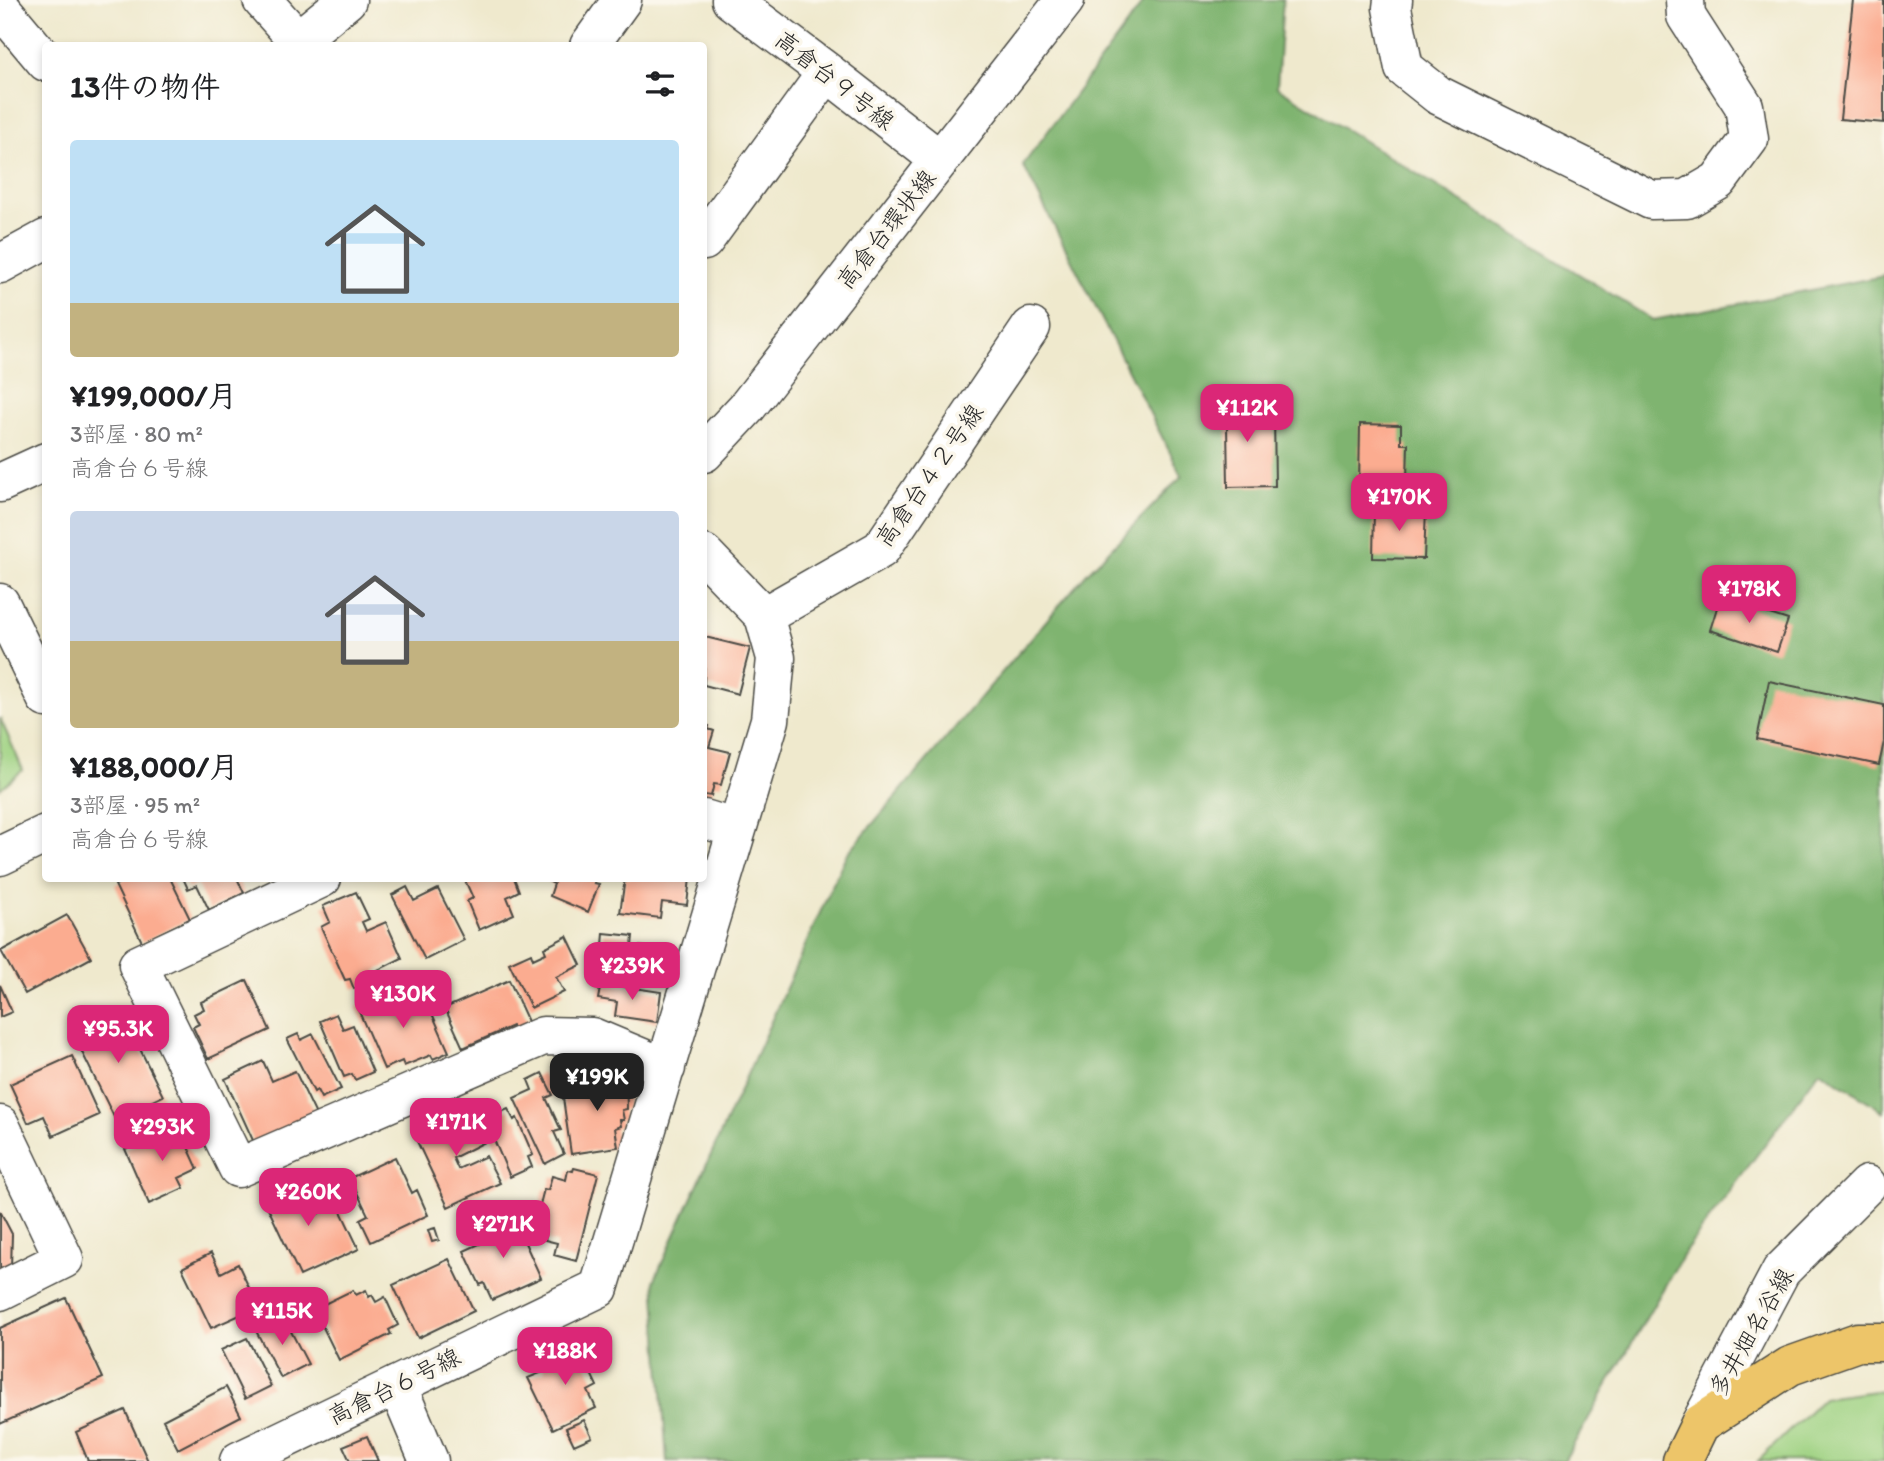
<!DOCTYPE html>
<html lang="ja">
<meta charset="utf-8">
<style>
body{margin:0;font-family:Itim,"Klee One",sans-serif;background:#f6f6f6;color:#202124;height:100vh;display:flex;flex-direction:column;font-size:26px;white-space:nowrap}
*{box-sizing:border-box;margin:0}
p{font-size:23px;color:#757577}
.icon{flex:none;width:38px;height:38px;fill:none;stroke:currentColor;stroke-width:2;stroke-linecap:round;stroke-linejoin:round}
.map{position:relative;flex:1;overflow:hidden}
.sheet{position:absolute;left:42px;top:42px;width:665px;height:840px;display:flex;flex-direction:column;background:#fff;border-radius:7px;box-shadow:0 4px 10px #0003}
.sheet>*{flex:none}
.price{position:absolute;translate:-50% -60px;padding:0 16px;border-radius:14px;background:#db2777;color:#fff;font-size:23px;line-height:46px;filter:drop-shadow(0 2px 4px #0008)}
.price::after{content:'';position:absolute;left:50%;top:42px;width:21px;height:16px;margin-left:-10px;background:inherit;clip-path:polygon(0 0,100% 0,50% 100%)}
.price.selected{background:#222;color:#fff}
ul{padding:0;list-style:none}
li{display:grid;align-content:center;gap:14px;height:371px;padding:0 28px}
li span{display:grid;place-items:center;height:217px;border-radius:7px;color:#555}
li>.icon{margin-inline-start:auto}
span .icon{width:126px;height:126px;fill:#fffc;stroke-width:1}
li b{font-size:30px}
h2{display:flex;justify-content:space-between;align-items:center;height:84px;padding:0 28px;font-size:30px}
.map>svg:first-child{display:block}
</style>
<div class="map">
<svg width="1884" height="1461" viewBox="0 0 1884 1461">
<rect width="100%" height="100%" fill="#fbf7ec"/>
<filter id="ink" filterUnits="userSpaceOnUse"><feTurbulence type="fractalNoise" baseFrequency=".0143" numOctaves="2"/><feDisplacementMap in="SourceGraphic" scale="14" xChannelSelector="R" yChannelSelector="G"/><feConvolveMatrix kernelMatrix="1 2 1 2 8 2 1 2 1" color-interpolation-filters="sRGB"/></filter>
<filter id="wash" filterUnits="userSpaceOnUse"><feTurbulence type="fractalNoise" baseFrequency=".00686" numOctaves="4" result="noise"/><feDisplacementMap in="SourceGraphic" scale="28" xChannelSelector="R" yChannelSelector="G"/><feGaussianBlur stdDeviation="1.57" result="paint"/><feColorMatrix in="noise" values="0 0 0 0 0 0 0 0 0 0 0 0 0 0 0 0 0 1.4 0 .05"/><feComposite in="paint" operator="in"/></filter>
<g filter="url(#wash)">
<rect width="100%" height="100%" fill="#efe9cd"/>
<path fill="#9fd282" stroke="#657e56" stroke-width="2" d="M 0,718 L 23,770 L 0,789 Z
M 1884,1390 L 1884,1461 L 1758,1461 L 1823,1398 Z"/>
<path fill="#7fb470" stroke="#55704e" stroke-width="2" d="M 1145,0 L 1283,0 L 1277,87 L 1653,320 L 1884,276 L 1884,1112 L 1820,1070 L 1682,1256 L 1564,1461 L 667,1461 L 654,1281 L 846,855 L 1087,573 L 1182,476 L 1023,165 Z"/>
<g id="blocks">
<path fill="#fbac90" d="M 1853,0 L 1884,0 L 1884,123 L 1840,119 Z
M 1211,393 L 1227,393 L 1228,413 L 1274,412 L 1275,486 L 1228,487 L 1227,425 L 1211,425 Z
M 1360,424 L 1401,425 L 1401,444 L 1408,444 L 1407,480 L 1371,480 L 1371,486 L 1359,486 Z
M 1374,508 L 1426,509 L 1424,559 L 1373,558 Z
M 1720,598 L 1788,620 L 1777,652 L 1710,630 Z
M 705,637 L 750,648 L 738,694 L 704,685 Z
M 1769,681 L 1884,705 L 1884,742 L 1879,765 L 1757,739 Z
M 704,725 L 709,726 L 708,729 L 714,731 L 709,747 L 730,752 L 721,785 L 714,784 L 711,796 L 704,795 Z
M 128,878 L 170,878 L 190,919 L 142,942 L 115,885 Z
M 183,878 L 237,878 L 244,893 L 209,910 L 197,885 L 188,889 Z
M 464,878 L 514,878 L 519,891 L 507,897 L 514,914 L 479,930 L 467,901 L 473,898 Z
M 549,878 L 596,878 L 594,883 L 599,884 L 588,912 L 550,896 L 554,884 L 548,881 Z
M 625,878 L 690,878 L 687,905 L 662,902 L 660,918 L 620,913 Z
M 407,887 L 414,901 L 438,889 L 464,940 L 425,960 L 392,895 Z
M 356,892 L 369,919 L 362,922 L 366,931 L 386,922 L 402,958 L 376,971 L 379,978 L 354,989 L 350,979 L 345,980 L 321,927 L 330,922 L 323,906 Z
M 67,915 L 91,958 L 25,994 L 1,951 Z
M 604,933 L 633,936 L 632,946 L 645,947 L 643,974 L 601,970 Z
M 567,936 L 581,965 L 556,977 L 564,992 L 531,1008 L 509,963 L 531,953 L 533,959 L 546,953 L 544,948 Z
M 247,980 L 270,1030 L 208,1059 L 193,1027 L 199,1024 L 194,1014 L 204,1009 L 201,1002 Z
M 509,980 L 530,1026 L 515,1032 L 512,1026 L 463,1048 L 445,1008 Z
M 601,983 L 661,992 L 657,1022 L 615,1016 L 617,1002 L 598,999 Z
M 0,985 L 12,1012 L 0,1017 Z
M 423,993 L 449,1052 L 433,1059 L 431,1055 L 404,1066 L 402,1061 L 384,1069 L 357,1007 L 388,994 L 393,1006 Z
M 121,1010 L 163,1096 L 115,1119 L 73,1034 Z
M 336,1014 L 343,1029 L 353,1025 L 373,1072 L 355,1080 L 352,1074 L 344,1077 L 320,1021 Z
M 298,1034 L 301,1040 L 313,1034 L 341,1089 L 321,1098 L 317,1090 L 314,1092 L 287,1039 Z
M 72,1056 L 99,1115 L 53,1136 L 44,1116 L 28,1123 L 10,1084 Z
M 263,1061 L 272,1081 L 295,1071 L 318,1119 L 256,1147 L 225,1079 Z
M 595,1067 L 623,1069 L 622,1075 L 626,1075 L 627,1109 L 622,1110 L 624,1120 L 620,1120 L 621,1126 L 615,1128 L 618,1147 L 571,1154 L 563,1098 L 598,1093 Z
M 542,1073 L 553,1095 L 546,1098 L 561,1130 L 554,1132 L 564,1154 L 545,1164 L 514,1098 L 532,1090 L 528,1080 Z
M 469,1109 L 485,1142 L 453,1158 L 458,1169 L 486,1156 L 500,1183 L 448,1207 L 414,1135 Z
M 508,1109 L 514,1120 L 517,1118 L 533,1155 L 528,1157 L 532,1167 L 510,1177 L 485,1119 Z
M 178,1125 L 198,1169 L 179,1178 L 184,1188 L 149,1204 L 125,1149 Z
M 395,1157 L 412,1193 L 417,1190 L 428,1215 L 371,1242 L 360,1219 L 368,1215 L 350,1178 Z
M 574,1168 L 598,1174 L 576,1261 L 554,1255 L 557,1243 L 545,1240 L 546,1235 L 533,1232 L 544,1189 L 548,1190 L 552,1176 L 566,1180 L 568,1170 L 573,1171 Z
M 294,1177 L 312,1216 L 338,1205 L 359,1249 L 300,1276 L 261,1193 Z
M 0,1211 L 12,1234 L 11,1268 L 0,1273 Z
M 511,1212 L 541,1278 L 492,1300 L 484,1283 L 480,1285 L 464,1251 L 499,1235 L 492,1220 Z
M 435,1228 L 439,1240 L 432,1242 L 428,1230 Z
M 211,1253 L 221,1273 L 238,1264 L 258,1307 L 211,1328 L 182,1268 Z
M 449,1259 L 474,1311 L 418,1338 L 393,1285 Z
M 353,1290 L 356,1295 L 366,1290 L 369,1297 L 372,1295 L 376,1302 L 385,1297 L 398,1325 L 389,1330 L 391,1334 L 339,1360 L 314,1309 Z
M 66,1298 L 103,1378 L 0,1424 L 0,1328 Z
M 283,1316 L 308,1364 L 281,1378 L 256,1331 Z
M 247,1338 L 271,1386 L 245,1399 L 221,1350 Z
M 577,1344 L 597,1386 L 588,1391 L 596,1408 L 553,1429 L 528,1378 L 545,1371 L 541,1361 Z
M 226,1387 L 241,1416 L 178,1449 L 163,1420 Z
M 125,1410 L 148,1461 L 88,1461 L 76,1432 Z
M 584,1420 L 592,1437 L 574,1445 L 566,1428 Z
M 367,1436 L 378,1461 L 350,1461 L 343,1446 Z"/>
</g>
</g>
<g filter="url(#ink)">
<use href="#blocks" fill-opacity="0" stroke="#484843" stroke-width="2"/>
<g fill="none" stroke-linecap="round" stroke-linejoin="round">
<defs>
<path id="minor" d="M 262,0 L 303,46
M 731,0 L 827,72 L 940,160
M 1393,0 L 1392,8 L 1404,68 L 1438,95 L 1651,200 L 1687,199 L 1718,181 L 1749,139 L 1744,106 L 1686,16 L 1685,0
M 0,7 L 46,62
M 298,40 L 347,0
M 589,46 L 622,0
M 704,241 L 827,72
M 0,264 L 46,239
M 704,453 L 747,407 L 1065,0
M 0,483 L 46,462
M 0,603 L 46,698
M 764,616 L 881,549 L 1031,327
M 704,819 L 737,829
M 0,856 L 46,834
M 322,878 L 138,965 L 238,1168 L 543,1036 L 592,1037 L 666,1068
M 0,1125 L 64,1259 L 0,1291
M 397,1385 L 429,1461
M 1700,1424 L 1781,1271 L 1867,1185
M 239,1461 L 599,1288 L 770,720 L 776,658 L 764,616 L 704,554"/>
<path id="major" d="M 1682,1461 L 1700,1424 L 1790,1366 L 1858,1342 L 1884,1342"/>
</defs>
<use href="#minor" stroke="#484843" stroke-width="41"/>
<use href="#major" stroke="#484843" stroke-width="41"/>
<use href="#minor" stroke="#fff" stroke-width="38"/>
<use href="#major" stroke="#edc569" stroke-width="38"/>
</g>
</g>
<g text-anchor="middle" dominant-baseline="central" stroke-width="7" stroke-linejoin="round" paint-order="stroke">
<g font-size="24" fill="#2b2b2b" stroke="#fbf7ec">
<text transform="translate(835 80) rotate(38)">高倉台９号線</text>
<text transform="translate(886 229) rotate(-52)">高倉台環状線</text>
<text transform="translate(929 475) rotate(-55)">高倉台４２号線</text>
<text transform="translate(1751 1332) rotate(-60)">多井畑名谷線</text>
<text transform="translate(394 1386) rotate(-26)">高倉台６号線</text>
</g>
</g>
</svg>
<b class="price" style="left:1247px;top:444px">¥112K</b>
<b class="price" style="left:1399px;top:533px">¥170K</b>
<b class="price" style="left:1749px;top:625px">¥178K</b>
<b class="price" style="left:632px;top:1002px">¥239K</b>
<b class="price" style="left:403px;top:1030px">¥130K</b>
<b class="price" style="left:118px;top:1065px">¥95.3K</b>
<b class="price selected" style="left:597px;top:1113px">¥199K</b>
<b class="price" style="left:456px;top:1158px">¥171K</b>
<b class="price" style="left:162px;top:1163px">¥293K</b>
<b class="price" style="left:308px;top:1228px">¥260K</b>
<b class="price" style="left:503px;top:1260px">¥271K</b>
<b class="price" style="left:282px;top:1347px">¥115K</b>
<b class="price" style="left:565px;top:1387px">¥188K</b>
<section class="sheet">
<h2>13件の物件<svg class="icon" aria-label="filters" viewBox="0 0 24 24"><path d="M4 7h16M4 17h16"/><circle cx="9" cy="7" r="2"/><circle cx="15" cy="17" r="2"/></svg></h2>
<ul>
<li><span style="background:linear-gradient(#bfe0f5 75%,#c2b280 0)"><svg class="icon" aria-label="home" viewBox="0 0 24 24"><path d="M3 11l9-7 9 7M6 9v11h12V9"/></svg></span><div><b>¥199,000/月</b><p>3部屋 · 80 m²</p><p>高倉台６号線</p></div></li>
<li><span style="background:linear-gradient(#c9d6e8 60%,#c2b280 0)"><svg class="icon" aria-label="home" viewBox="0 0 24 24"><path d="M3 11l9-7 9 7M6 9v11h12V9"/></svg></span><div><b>¥188,000/月</b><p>3部屋 · 95 m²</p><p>高倉台６号線</p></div></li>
</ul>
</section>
</div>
